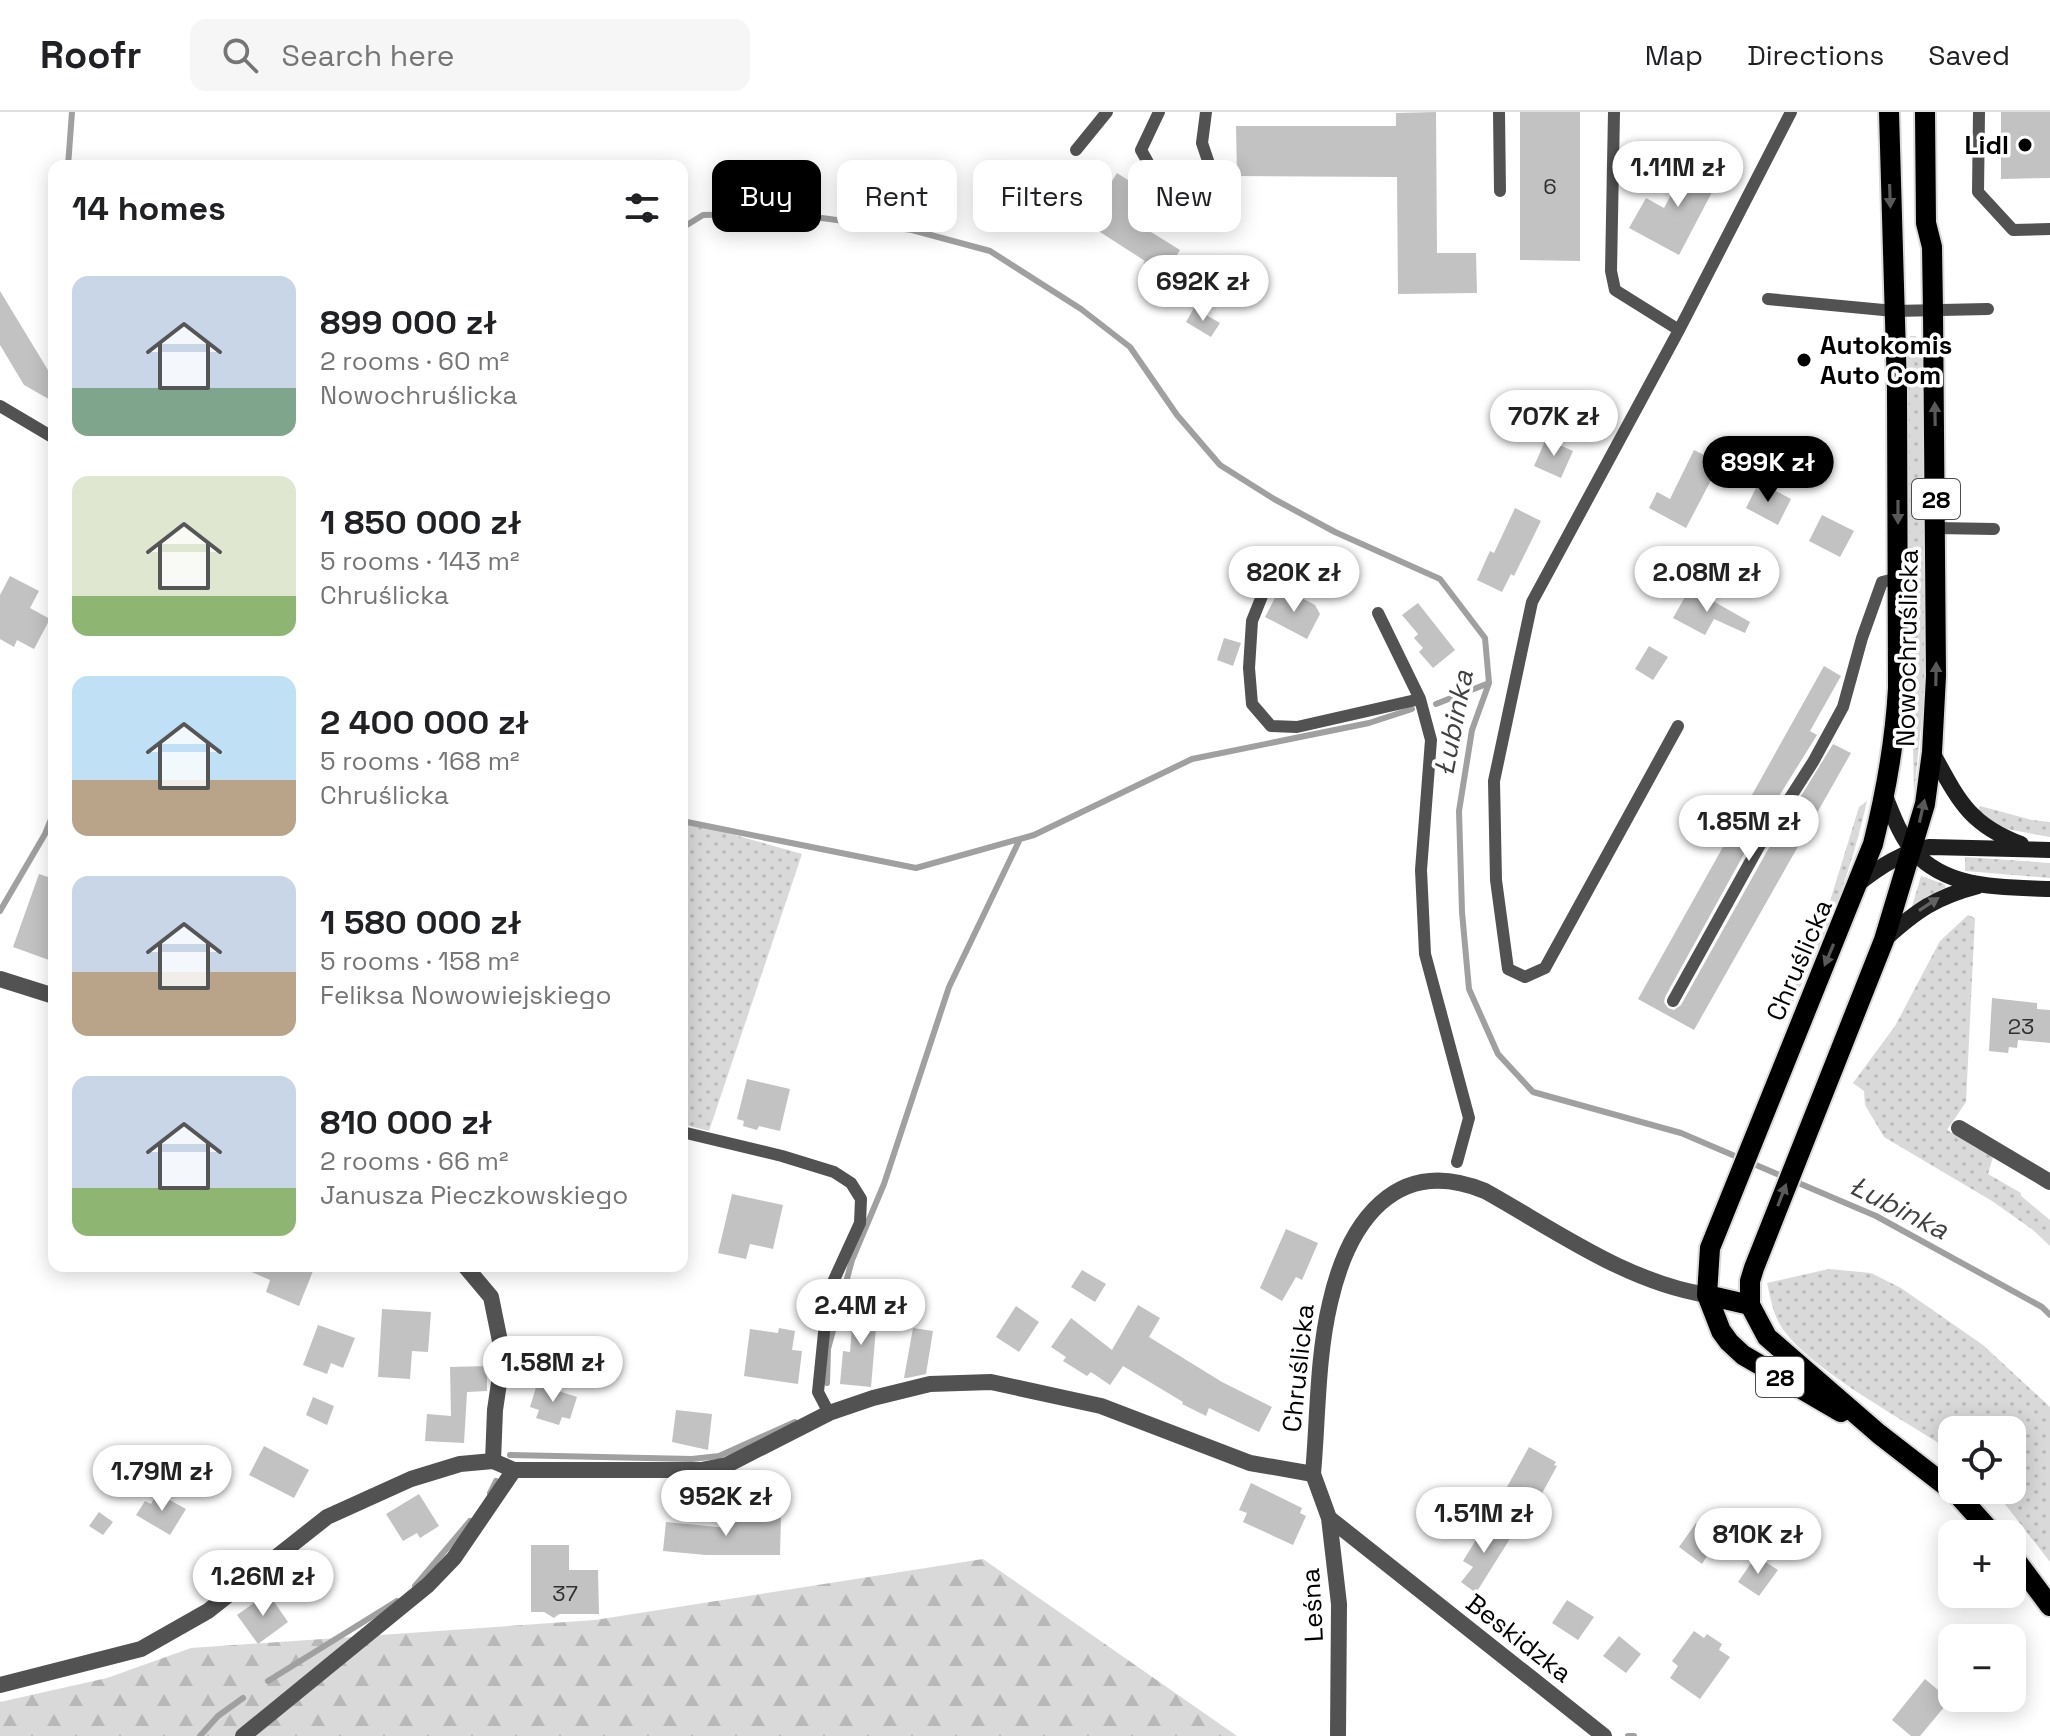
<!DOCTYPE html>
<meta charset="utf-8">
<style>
body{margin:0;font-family:"Space Grotesk",sans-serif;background:#f6f6f6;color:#202124;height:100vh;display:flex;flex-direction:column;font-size:30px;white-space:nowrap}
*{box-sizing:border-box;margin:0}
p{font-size:26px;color:#757577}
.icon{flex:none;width:44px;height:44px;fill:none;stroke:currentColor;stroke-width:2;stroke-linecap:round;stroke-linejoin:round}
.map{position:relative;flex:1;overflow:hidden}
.side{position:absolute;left:48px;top:48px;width:640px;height:1112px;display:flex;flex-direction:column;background:#fff;border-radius:16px;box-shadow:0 4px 20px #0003}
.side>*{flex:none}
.guide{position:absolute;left:712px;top:48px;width:760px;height:72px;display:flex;gap:16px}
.controls{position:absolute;left:1938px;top:1304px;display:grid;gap:16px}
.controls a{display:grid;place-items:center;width:88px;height:88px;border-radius:16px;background:#fff;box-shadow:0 4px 20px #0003;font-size:40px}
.price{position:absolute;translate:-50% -68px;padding:0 18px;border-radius:28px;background:#fff;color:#222;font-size:26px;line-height:52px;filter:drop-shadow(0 2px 4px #0008)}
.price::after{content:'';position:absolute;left:50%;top:48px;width:24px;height:18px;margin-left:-12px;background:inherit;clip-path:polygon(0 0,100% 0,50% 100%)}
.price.on{background:#000;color:#fff}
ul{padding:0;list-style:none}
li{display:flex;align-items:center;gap:24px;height:200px;padding:0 24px}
li span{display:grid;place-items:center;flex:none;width:224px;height:160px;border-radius:16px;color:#555}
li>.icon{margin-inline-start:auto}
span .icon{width:96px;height:96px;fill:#fffc;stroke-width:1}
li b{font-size:34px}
h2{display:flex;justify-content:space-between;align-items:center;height:96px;padding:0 24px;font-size:34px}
.chip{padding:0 28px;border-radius:16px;background:#fff;box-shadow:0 4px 20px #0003;font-size:28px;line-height:72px}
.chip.on{background:#000;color:#fff}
header{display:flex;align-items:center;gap:48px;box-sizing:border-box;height:112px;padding:0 40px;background:#fff;border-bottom:2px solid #e0e0e0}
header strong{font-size:38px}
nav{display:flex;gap:44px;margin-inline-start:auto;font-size:28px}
.search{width:560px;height:72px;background:#f6f6f6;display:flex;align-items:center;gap:20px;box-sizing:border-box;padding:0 28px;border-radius:16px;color:#757577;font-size:30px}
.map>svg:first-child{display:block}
</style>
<header>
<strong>Roofr</strong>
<div class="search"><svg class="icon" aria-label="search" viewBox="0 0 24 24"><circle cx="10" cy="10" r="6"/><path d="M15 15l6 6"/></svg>Search here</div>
<nav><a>Map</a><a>Directions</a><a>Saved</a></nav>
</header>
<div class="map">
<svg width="2050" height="1624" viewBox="0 0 2050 1624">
<defs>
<pattern id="green-dots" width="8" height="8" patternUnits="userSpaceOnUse" patternTransform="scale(2)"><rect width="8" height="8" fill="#d9d9d9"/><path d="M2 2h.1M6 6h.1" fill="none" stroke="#b8b8b8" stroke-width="1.8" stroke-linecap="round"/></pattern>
<pattern id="forest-firs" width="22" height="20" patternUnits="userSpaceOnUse" patternTransform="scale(2)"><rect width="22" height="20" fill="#d9d9d9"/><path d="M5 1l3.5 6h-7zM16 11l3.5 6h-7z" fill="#b8b8b8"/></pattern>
</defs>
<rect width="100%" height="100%" fill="#fff"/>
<path fill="url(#green-dots)" d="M 1910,224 L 1916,224 L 1923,247 L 1925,575 L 1914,682 L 1905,249 Z
M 1867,689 C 1849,771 1820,836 1783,911 L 1780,909 L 1826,802 L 1859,695 Z
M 1980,694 L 2032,708 L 2050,710 L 2050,725 L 2001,716 L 1978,698 Z
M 682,708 L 802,742 L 709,1019 L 682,1012 Z
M 1965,745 L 2050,751 L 2050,766 L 1965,759 Z
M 1921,764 L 1944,772 L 1946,775 L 1925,786 L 1911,798 Z
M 1968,803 L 1975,806 L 1966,990 L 1947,1018 L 1993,1045 L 1988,1062 L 2021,1081 L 2021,1084 L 2050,1108 L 2050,1134 L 2033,1118 L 1992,1089 L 1884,1025 L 1865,993 L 1864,979 L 1853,971 L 1895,914 L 1940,829 Z
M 1829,1157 L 1871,1161 L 1901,1176 L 1983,1233 L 2050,1295 L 2050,1450 L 1994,1378 L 2012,1378 L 2012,1318 L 1952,1318 L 1952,1340 C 1909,1310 1797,1252 1777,1207 C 1772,1196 1770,1183 1767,1171 Z"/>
<path fill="url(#forest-firs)" d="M 983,1447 L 1237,1624 L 0,1624 L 0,1590 L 107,1566 L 191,1536 L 595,1508 Z"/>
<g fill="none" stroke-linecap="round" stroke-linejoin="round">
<path stroke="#a0a0a0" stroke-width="6" d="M 68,54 L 72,0
M 682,116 L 703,103 L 784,101 L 912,118 L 990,139 L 1081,197 L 1130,235 L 1177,303 L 1220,353 L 1274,387 L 1335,420 L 1440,467 L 1485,526 L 1489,571 L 1472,618 L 1459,699 L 1462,800 L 1469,877 L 1498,942 L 1533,980 L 1681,1021 L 1876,1104 L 2042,1195 L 2050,1203
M 1436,592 L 1489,571
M 682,709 L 916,756 L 1034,723 L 1192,647 L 1369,611 L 1412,597
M 0,799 L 45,722 L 54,700
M 827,1271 L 828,1237 L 852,1148 L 884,1072 L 949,875 L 1020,727
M 510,1343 L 692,1347 L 719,1344 L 795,1310
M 490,1381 L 496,1369
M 415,1474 L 470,1409
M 268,1569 L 397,1489
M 200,1624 L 218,1604 L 243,1586
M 1628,1624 L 1634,1624"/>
</g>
<path fill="#c2c2c2" d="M 1436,0 L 1437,141 L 1476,141 L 1477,181 L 1398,182 L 1397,65 L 1237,64 L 1236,14 L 1396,14 L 1396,1 Z
M 1520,0 L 1580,0 L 1580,149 L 1520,148 Z
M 2001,0 L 2050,0 L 2050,66 L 2001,67 Z
M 1691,46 L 1721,63 L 1679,143 L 1629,116 L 1646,86 L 1664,96 Z
M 1117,61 L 1167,93 L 1151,120 L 1180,138 L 1164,164 L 1143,151 L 1145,149 L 1086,111 Z
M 0,179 L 54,268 L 54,290 L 24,273 L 0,233 Z
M 1194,196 L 1220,211 L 1211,225 L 1186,210 Z
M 1546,327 L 1573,339 L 1561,366 L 1534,354 Z
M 1694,338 L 1720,351 L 1686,416 L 1649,396 L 1657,380 L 1670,387 Z
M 1759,370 L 1791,387 L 1778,413 L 1746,396 Z
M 1515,396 L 1541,409 L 1514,464 L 1511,462 L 1502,480 L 1477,468 L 1490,439 L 1494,441 Z
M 1822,403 L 1854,419 L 1840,445 L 1809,429 Z
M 10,464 L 39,479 L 30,496 L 50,507 L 34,537 L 17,528 L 14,535 L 0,527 L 0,483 Z
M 1690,476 L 1750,510 L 1745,521 L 1714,507 L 1705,523 L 1673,506 Z
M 1278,480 L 1293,488 L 1296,483 L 1315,493 L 1320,502 L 1307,527 L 1265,505 Z
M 1418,491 L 1455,538 L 1433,556 L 1419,540 L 1423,536 L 1414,526 L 1418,522 L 1402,503 Z
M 1224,526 L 1241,531 L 1233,554 L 1217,548 Z
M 1649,534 L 1668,545 L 1653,568 L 1635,557 Z
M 1824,554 L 1841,564 L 1810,619 L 1817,623 L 1750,731 L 1665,885 L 1664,890 L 1668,896 L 1674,898 L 1681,893 L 1766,741 L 1833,632 L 1851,641 L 1694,918 L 1638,887 Z
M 39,762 L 54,767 L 54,834 L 49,848 L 13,835 Z
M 1992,886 L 2037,891 L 2037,897 L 2050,898 L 2050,931 L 2018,928 L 2017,936 L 2009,935 L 2008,941 L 1989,939 Z
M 747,967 L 790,977 L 780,1019 L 759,1014 L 757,1018 L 743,1014 L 744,1009 L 737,1007 Z
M 732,1082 L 783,1093 L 773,1137 L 750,1132 L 746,1147 L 718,1141 Z
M 1286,1117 L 1318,1131 L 1302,1168 L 1296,1165 L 1282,1189 L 1260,1176 Z
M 238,1154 L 315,1154 L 299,1194 L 266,1180 L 270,1168 Z
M 1082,1158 L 1106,1172 L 1095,1190 L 1071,1175 Z
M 854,1191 L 878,1193 L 871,1275 L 840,1272 L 843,1239 L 850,1240 Z
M 1138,1193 L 1160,1206 L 1149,1225 L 1222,1270 L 1272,1295 L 1259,1320 L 1209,1296 L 1206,1304 L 1182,1292 L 1183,1290 L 1123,1254 L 1110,1273 L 1091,1260 L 1087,1264 L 1063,1249 L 1066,1245 L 1051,1235 L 1071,1206 L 1112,1238 Z
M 1016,1194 L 1039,1210 L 1019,1240 L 996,1225 Z
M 382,1197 L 431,1200 L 428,1240 L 412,1239 L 410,1267 L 378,1265 Z
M 318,1213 L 355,1226 L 343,1256 L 331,1251 L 327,1262 L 303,1253 Z
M 779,1216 L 795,1219 L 792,1238 L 802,1239 L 798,1272 L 744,1264 L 750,1217 L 778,1221 Z
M 913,1216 L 933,1219 L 926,1262 L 907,1266 L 904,1266 Z
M 487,1254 L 487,1279 L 467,1280 L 464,1331 L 425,1329 L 427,1302 L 451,1304 L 450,1255 Z
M 537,1272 L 577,1285 L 570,1307 L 562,1305 L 559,1313 L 536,1306 L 539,1298 L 530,1295 Z
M 313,1285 L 334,1294 L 327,1313 L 306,1303 Z
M 676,1298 L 712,1302 L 708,1338 L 672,1330 Z
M 264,1334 L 309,1358 L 294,1386 L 249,1363 Z
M 1529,1335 L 1556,1350 L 1554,1353 L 1557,1354 L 1534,1396 L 1531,1394 L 1529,1398 L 1502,1384 Z
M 1251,1371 L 1302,1396 L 1300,1401 L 1306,1404 L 1293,1433 L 1243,1410 L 1247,1401 L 1239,1398 Z
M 157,1381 L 186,1397 L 170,1423 L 136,1403 L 145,1389 L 151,1392 Z
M 419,1382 L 439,1414 L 420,1426 L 417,1421 L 403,1429 L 386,1402 Z
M 99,1400 L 113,1410 L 103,1423 L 89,1414 Z
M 728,1405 L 781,1406 L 780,1443 L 706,1443 L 663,1439 L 666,1410 L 728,1416 Z
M 1487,1410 L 1511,1425 L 1476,1481 L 1461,1470 L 1473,1455 L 1463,1449 Z
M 1696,1411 L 1717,1428 L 1702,1452 L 1679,1435 Z
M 531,1433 L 569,1433 L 569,1458 L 598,1458 L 599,1502 L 559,1502 L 554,1506 L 544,1500 L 531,1500 Z
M 1756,1444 L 1778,1458 L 1759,1484 L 1738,1470 Z
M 268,1481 L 288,1510 L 258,1532 L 237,1503 Z
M 1567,1488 L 1594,1505 L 1578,1528 L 1552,1511 Z
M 1694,1519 L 1704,1526 L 1707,1522 L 1722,1532 L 1719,1538 L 1730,1545 L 1700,1587 L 1670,1566 L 1678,1554 L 1672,1549 Z
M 1619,1524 L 1641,1542 L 1626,1561 L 1603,1544 Z
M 1925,1567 L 1950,1588 L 1920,1624 L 1911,1624 L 1892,1608 Z"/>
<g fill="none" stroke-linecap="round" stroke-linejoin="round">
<defs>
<path id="primary" d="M 1925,0 L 1926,111 L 1932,135 L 1933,198 L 1936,564 L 1932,640 L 1925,692 L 1884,828 L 1754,1156 L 1750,1169 L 1750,1193 L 1767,1225 L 1879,1322 L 1959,1384 L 1993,1422
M 1707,1183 L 1750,1193
M 1841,1300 L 1743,1243 L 1729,1230 L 1721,1219 L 1707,1183 L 1710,1136 L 1873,732 C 1886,680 1895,630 1898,576 L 1897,278 L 1889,0
M 2012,1443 L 2050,1494"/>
</defs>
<use href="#primary" stroke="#dbdbdb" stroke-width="24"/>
<path stroke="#525252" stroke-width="12" d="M 1206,0 L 1202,31 L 1225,99
M 1499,0 L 1500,79
M 1614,0 L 1611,159 L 1615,178 L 1679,218
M 1979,0 L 1978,80 L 2013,118 L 2050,117
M 1076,38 L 1107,0
M 1156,65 L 1141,38 L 1159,0
M 1768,187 L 1894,199 L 1988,197
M 0,294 L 54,326
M 1936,416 L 1994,417
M 1287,458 L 1268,469 L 1252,509 L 1249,556 L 1252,592 L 1271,614 L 1297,615 L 1420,587
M 1378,501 L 1420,587 L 1431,628 L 1421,758 L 1425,842 L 1469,1006 L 1457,1050
M 1678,614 L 1545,856 L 1525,865 L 1508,857 L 1496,768 L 1494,669 L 1532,490 L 1679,218 L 1791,0
M 1673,889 L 1758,736 L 1813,650 L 1843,595 L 1862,526 L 1882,470 L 1899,466
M 682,1020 L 782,1044 L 834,1060 L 851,1071 L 861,1087 L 860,1111 L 828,1181 L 818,1280 L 829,1301"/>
<path stroke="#525252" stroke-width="16" d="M 0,867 L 54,884
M 1959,1016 L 2050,1070
M 465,1154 L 491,1185 L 503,1244 L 495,1298 L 493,1349
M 1313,1362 L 1329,1406 L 1339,1492 L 1338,1624
M 1329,1406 L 1604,1624
M 0,1573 L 141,1537 L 208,1499 L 327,1405 L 411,1367 L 460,1352 L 493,1349 L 514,1358 L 701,1358 L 727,1353 L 829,1301 L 873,1286 L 930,1272 L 991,1270 L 1101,1294 L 1250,1351 L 1313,1362 C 1318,1306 1317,1246 1330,1191 C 1348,1111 1395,1042 1485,1079 C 1555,1118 1626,1170 1707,1183
M 243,1624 L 428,1473 L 454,1446 L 514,1358"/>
<path stroke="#1f1f1f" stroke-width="16" d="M 1932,640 C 1958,687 1968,712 2021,732
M 1885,684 C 1893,703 1900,724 1914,740 C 1949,778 2003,775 2050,777
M 1859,771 C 1881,754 1902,740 1930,735 L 2050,738
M 1884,828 C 1917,798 1936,785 1978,774"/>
<use href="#primary" stroke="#000" stroke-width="20"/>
</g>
<defs><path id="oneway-solid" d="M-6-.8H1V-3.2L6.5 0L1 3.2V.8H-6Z" transform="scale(2)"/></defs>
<g fill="#595959">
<use href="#oneway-solid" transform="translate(1890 84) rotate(88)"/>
<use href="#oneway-solid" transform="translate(1935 302) rotate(-91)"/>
<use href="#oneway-solid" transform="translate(1898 400) rotate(90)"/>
<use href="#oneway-solid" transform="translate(1936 562) rotate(-89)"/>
<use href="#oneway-solid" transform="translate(1922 699) rotate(-77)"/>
<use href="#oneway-solid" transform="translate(1829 843) rotate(113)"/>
<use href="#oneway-solid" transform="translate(1782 1083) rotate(-69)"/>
</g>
<use fill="#626262" href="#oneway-solid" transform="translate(1929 792) rotate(-33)"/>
<g fill="#000" stroke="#fff" stroke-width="3">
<circle cx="2025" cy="33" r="8"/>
<circle cx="1804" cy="248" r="8"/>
</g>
<g text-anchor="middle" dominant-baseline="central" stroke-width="7" stroke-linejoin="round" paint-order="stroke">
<g font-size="22" fill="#303030">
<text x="1550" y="74">6</text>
<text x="2021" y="914">23</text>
<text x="565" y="1481">37</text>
</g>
<g fill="#fff" stroke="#4c4c4c" stroke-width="2">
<rect x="1912" y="367" width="48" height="40" rx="6"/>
<rect x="1756" y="1245" width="48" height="40" rx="6"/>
</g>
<g font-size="24" font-weight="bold" fill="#000">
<text x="1936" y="387">28</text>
<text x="1780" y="1265">28</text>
</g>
<g font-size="26" font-weight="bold" fill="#000" stroke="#fff" text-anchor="end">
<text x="2009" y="33">Lidl</text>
<text x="1820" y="233" text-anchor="start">Autokomis<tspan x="1820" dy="30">Auto Com</tspan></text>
</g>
<g font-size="26" fill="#000" stroke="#fff">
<text transform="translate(1907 536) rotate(-89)">Nowochruślicka</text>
<text transform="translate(1799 848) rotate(-67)">Chruślicka</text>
<text transform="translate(1298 1256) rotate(-84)">Chruślicka</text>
<text transform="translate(1312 1493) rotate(-93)">Leśna</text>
<text transform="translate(1519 1526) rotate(38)">Beskidzka</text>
</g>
<g font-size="28" font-style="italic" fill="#414141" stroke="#fff">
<text transform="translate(1453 611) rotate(-79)">Łubinka</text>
<text transform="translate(1899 1095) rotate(27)">Łubinka</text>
</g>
</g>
</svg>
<div class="controls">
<a><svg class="icon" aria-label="locate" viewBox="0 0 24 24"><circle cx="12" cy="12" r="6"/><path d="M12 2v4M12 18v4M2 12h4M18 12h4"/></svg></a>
<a>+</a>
<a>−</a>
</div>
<b class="price" style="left:1678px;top:97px">1.11M zł</b>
<b class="price" style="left:1203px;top:211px">692K zł</b>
<b class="price" style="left:1554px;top:346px">707K zł</b>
<b class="price on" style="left:1768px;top:392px">899K zł</b>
<b class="price" style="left:1294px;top:502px">820K zł</b>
<b class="price" style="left:1707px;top:502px">2.08M zł</b>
<b class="price" style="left:1749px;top:751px">1.85M zł</b>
<b class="price" style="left:861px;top:1235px">2.4M zł</b>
<b class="price" style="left:553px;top:1292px">1.58M zł</b>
<b class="price" style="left:162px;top:1401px">1.79M zł</b>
<b class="price" style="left:726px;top:1426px">952K zł</b>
<b class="price" style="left:1484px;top:1443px">1.51M zł</b>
<b class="price" style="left:1758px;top:1464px">810K zł</b>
<b class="price" style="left:263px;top:1506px">1.26M zł</b>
<div class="guide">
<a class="chip on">Buy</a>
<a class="chip">Rent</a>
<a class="chip">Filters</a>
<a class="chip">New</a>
</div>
<section class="side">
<h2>14 homes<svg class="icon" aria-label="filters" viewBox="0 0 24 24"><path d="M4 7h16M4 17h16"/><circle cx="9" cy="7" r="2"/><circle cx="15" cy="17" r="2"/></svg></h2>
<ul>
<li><span style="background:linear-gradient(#c9d6e8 70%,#7fa58c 0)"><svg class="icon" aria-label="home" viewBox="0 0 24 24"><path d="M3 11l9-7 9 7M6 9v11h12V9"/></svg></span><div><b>899 000 zł</b><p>2 rooms · 60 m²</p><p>Nowochruślicka</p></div></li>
<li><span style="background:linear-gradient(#dfe7d0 75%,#8fb573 0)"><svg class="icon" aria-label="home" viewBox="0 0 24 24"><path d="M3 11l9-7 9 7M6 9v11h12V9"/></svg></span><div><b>1 850 000 zł</b><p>5 rooms · 143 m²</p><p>Chruślicka</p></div></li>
<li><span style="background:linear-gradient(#bfe0f5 65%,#b9a48a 0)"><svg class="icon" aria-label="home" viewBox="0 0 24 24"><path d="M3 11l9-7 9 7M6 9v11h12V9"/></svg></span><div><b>2 400 000 zł</b><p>5 rooms · 168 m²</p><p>Chruślicka</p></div></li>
<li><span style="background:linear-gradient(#c9d6e8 60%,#b9a48a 0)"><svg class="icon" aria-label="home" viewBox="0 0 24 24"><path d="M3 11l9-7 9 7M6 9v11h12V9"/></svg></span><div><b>1 580 000 zł</b><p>5 rooms · 158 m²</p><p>Feliksa Nowowiejskiego</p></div></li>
<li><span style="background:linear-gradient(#c9d6e8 70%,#8fb573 0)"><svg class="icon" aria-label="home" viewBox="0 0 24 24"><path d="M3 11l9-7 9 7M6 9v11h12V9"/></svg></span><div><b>810 000 zł</b><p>2 rooms · 66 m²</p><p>Janusza Pieczkowskiego</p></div></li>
</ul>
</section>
</div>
